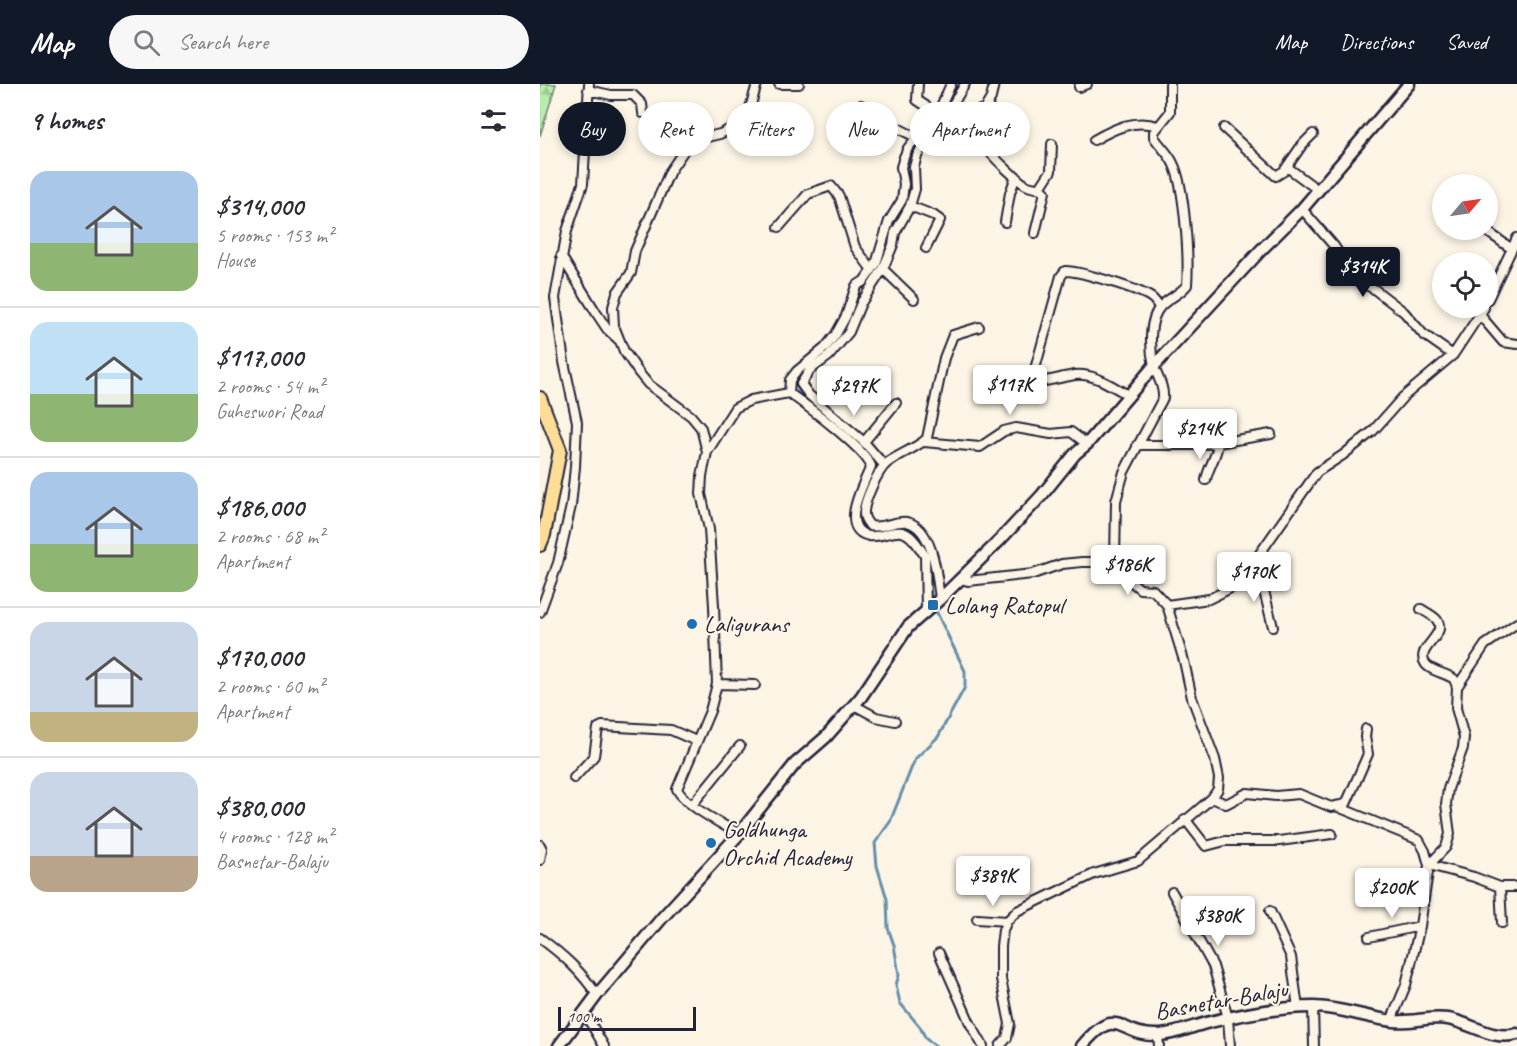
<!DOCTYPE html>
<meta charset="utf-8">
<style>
body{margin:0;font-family:Caveat,sans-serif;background:#f7f7f7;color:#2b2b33;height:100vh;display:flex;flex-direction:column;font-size:22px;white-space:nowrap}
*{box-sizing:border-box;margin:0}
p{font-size:20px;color:#7c7c81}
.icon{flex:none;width:33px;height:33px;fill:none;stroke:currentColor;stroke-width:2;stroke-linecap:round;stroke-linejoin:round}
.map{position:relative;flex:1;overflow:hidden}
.details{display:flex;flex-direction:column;background:#fff;width:540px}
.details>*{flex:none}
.banner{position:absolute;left:18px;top:18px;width:570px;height:54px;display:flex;gap:12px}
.needle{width:39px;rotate:61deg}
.tools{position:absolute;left:892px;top:90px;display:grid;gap:12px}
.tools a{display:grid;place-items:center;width:66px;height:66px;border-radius:50%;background:#fff;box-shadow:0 3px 9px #0003;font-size:30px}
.scale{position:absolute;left:18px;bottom:15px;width:138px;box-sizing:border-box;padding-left:6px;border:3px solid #22223b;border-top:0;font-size:16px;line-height:21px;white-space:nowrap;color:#22223b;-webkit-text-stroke:4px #fcf5e5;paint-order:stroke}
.price{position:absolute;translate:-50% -51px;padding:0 14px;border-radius:6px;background:#fff;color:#222;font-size:20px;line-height:39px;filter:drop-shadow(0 2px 3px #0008)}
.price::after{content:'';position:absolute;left:50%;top:36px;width:18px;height:14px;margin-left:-9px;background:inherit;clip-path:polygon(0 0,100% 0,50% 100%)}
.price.active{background:#111827;color:#fff}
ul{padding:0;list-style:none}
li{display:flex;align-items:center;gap:18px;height:150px;padding:0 30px}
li+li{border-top:2px solid #e1e1e2}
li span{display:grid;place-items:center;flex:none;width:168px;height:120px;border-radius:18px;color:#555}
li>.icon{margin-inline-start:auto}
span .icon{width:72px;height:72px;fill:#fffc;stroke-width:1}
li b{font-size:26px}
h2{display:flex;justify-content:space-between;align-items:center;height:72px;padding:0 30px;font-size:26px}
.chip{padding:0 21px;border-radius:27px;background:#fff;box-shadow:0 3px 9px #0003;font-size:21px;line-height:54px}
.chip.active{background:#111827;color:#fff}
header{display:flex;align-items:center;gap:36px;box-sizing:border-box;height:84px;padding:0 30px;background:#111827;color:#fff}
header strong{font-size:28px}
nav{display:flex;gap:33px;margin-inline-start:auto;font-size:21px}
.search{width:420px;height:54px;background:#f7f7f7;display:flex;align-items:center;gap:15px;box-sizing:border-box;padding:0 21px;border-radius:33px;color:#7c7c81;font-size:22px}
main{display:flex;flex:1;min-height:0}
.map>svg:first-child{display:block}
</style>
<header>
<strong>Map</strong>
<div class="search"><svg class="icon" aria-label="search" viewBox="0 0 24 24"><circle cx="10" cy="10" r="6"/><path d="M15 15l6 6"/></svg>Search here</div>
<nav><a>Map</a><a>Directions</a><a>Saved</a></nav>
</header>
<main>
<section class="details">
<h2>9 homes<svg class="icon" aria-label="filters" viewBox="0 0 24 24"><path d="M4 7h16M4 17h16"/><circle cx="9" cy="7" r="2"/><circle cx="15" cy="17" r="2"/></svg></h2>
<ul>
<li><span style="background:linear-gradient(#a9c7e8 60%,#8fb573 0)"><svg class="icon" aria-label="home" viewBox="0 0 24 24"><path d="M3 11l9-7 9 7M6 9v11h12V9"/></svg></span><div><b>$314,000</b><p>5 rooms · 153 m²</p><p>House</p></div></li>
<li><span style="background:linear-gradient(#bfe0f5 60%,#8fb573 0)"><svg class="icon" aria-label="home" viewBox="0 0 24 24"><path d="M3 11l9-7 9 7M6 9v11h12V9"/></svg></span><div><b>$117,000</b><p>2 rooms · 54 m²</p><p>Guheswori Road</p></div></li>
<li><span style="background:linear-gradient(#a9c7e8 60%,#8fb573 0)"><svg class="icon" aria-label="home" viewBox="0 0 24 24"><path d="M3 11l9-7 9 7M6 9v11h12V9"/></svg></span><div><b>$186,000</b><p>2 rooms · 68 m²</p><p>Apartment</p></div></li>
<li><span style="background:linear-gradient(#c9d6e8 75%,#c2b280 0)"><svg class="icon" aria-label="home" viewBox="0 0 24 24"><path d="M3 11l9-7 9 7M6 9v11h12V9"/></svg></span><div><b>$170,000</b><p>2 rooms · 60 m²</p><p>Apartment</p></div></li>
<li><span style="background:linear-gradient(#c9d6e8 70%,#b9a48a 0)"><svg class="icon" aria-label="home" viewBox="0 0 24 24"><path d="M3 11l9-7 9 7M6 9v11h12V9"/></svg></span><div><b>$380,000</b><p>4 rooms · 128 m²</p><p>Basnetar-Balaju</p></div></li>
</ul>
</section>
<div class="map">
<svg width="977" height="962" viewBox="0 0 977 962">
<defs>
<pattern id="forest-firs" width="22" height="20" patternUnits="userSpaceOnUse" patternTransform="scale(1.5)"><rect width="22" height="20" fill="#b9edae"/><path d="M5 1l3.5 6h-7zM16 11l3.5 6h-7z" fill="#9fcb97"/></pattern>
</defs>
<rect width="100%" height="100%" fill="#fcf5e5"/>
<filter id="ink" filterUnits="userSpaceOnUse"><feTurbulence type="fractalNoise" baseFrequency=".0167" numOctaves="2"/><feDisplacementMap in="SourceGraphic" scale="12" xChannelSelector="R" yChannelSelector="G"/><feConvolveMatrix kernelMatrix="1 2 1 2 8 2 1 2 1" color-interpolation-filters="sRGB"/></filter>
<g filter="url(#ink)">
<path fill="url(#forest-firs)" stroke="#6e8874" stroke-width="1.5" d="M 0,0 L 16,0 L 0,52 Z"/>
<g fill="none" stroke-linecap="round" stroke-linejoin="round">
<path stroke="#658faa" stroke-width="3" d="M 322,203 C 340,187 341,173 349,151 C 354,136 365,125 368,109 C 370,98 366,84 370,73 C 376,55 388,55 397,43 C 403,34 406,23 412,14
M 304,245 C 290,268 266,278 255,299 L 259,308 L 330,369 L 335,382 L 324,408
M 319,419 L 319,438 L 322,443 C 339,451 342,445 359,443 C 373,441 384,457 388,470 C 391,477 390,503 391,513
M 396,962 L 386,955 L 380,943 L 360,919 L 356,901 L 359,891 L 354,861 L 348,844 L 347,815 L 337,782 L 335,759 L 350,738 L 375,675 L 398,653 L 425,603 L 425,587 L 397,529"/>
<defs>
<path id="street" d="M 239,0 L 259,0
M 378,0 L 377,16 L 398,30
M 539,3 L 547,0
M 48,6 L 71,11 L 93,11 L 102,20 L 103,29
M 321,21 C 341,31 356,46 377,53
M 445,24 L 449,24 C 454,36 442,50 446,62 C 449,70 480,99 488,102 C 495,105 500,102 505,108 L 495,149
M 451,29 L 458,29 L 475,58
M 407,34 L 430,30 L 445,24 L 451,14 L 454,0
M 684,44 L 736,92 L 744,87 L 762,61 L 773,50
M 554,56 C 575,44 594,35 618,42
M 747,83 L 778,106
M 500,104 L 511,87 L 512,60
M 370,122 L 393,131 L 400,136 L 386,164
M 762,125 L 794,162 L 811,189 L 822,199 L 834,205 L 864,228 L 883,250 L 913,271
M 465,138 L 470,109 L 476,92
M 239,143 L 268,110 L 291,102 L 299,112 L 315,163 L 332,186
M 945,146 L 972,165
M 21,172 L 57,230 L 67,245 L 80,257 L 84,267 L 99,289 L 108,300 L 151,332 L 161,344 L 167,368
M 343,185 L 374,215
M 948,215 L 977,154
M 940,231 L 963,258 L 977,260
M 80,257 L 74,242 L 73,223 L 77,209 L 91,189 L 95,167 L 130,87 L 147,62 L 154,56 L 180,50 L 192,44 L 210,24 L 217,0
M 249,309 L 250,296 L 257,287 L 285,264 L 296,250 L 306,232 L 316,202 L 324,197 L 336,180 L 349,137 L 362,116 L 364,100 L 361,83 L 364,73 L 368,64 L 377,53 L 393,40 L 411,0
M 588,311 C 572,302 554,289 535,291 C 522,293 510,297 497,298 L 493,292 L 521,192 L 525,187 C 537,186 603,206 613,215 C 615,217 617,220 619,223
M 324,358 L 356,319
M 384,358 L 440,363 L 464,347 L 476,344 L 511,350 L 531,348 L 547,360
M 597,361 L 651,361 L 678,359 L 731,350
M 344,381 L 324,358 L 269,311 L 261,300 L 270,286 L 289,272 L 309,248 L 321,219 L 343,185 L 353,161 L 355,149 L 370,122 L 375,105 L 374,83 L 377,72 L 382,63 L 402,47 L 413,20 L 425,0
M 666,396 C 668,383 677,373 678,359
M 709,485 L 717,490 L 722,499 L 733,543
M 421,495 L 428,497 L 493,490 L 522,480 L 542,478 L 575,478
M 400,515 C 397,494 394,444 367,438 C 355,436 343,445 330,442 C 327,438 324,435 324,430 C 323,419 338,386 347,379 C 356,372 382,361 387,354 L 404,274 L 413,251 L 439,243
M 627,521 L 669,515 L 691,504 L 709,485 L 777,388 L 803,371 L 833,347 L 863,313 L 913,271 L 944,224
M 0,528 L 18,479 L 31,422 L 35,383 L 37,338 L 24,278 L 15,214 L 27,147 L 43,100 L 49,0
M 177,600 L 215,601
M 917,603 L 945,561 L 977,539
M 314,621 L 336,633 L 355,637
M 34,694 L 54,672 L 58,644 L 62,642 L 131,646 L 156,657
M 672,714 L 686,720 L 707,709 L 736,712 L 759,710 L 791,723 L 806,720 L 828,670 L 825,653 L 826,645
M 152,721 L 200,662
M 798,723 L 879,756 L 885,767 L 889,781 L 934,793 L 960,803 L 977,803
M 645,735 L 666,762 L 685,757 L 739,757 L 792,750
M 199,750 C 183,740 145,722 137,705 L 170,627 L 177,600 L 174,522 L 169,445 L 161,410 L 162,392 L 167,368 L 195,324 L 211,316 L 249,309 C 267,322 324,364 331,382 C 325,398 297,445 329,452 C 340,454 352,446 362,448 C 372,450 380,464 385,472 L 386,528
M 0,761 L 2,765 L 0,776
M 960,803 L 962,839
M 632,808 L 673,882 L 688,934 L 690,962
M 730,827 L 751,873 L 758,924
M 437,835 L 467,837
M 829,853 L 880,842
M 0,854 C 23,871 41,887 57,911
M 399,869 L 430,939 L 443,962
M 773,923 L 774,962
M 44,928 L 64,962
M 851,937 L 866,901 L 880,842 L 889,781 L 906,763 L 910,750 L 906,720 L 908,705 L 923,664 L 924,653 L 916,624 L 917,603 L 914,595 C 906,589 889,587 885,579 C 875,564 908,551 897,536 C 894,532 886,528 881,525
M 618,951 L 619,962
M 460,962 L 467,954 L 470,940 L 461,895 L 461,862 L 463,846 L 467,837 L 477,827 L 554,790 L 598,777 L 672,714 L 678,705 L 679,694 L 675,675 L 652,614 L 644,577 L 627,521 L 613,506 L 600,505 L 587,494 L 575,478 L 576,417 L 584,388 L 623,314 C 624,301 617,293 614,282 C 610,265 608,235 621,222 C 629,214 640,210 647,201 C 649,175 645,102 633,79 C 629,70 620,62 614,53 L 614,48 L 630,28 L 630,0"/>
<path id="secondary" d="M 19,962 L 57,911 L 122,834 L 199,750 L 255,680 L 286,653 L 321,613 L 368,543 L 400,515 L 459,457 L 502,411 L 535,370 L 547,360 L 614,282 L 721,166 L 762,125 L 869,0
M 542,962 C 579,918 578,953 618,951 C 633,951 651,943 666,939 C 698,931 741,923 774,923 C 798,923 828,934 854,937 C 873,939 889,932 908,935 C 932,939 952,957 977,950"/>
<path id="primary" d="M 0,314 L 20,366 L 4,451 L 0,461"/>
</defs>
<use href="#street" stroke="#22223b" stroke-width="12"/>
<use href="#secondary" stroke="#22223b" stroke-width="15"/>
<use href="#primary" stroke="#22223b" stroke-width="16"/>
<use href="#street" stroke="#fcf5e5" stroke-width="8"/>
<use href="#secondary" stroke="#fcf5e5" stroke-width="10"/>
<use href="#primary" stroke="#fedd96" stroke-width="12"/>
</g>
</g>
<g fill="#1f6fb2" stroke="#fcf5e5" stroke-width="2">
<rect x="387" y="515" width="12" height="12" rx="3"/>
<circle cx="152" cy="540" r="6"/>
<circle cx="171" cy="759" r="6"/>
</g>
<g text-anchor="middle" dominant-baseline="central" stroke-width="4.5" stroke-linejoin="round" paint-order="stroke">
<g font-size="24" fill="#22223b" stroke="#fcf5e5" text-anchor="start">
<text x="405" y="521">Lolang Ratopul</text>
<text x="164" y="540">Laligurans</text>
<text x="183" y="745">Goldhunga<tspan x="183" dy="28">Orchid Academy</tspan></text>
</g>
<g font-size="24" fill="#22223b" stroke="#fcf5e5">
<text transform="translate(681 916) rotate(-10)">Basnetar-Balaju</text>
</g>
</g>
</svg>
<div class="tools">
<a><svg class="needle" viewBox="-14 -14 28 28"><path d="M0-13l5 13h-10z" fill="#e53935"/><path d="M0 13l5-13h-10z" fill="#7c7c81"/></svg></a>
<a><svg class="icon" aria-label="locate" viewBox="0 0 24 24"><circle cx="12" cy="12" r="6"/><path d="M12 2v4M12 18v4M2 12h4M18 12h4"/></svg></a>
</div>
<div class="scale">100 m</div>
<b class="price active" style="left:823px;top:214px">$314K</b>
<b class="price" style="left:470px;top:332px">$117K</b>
<b class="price" style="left:314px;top:333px">$297K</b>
<b class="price" style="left:660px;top:376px">$214K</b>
<b class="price" style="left:588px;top:512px">$186K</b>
<b class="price" style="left:714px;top:519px">$170K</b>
<b class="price" style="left:453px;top:823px">$389K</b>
<b class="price" style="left:852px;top:835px">$200K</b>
<b class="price" style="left:678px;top:863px">$380K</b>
<div class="banner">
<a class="chip active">Buy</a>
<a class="chip">Rent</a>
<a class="chip">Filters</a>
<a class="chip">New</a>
<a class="chip">Apartment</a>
</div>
</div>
</main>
